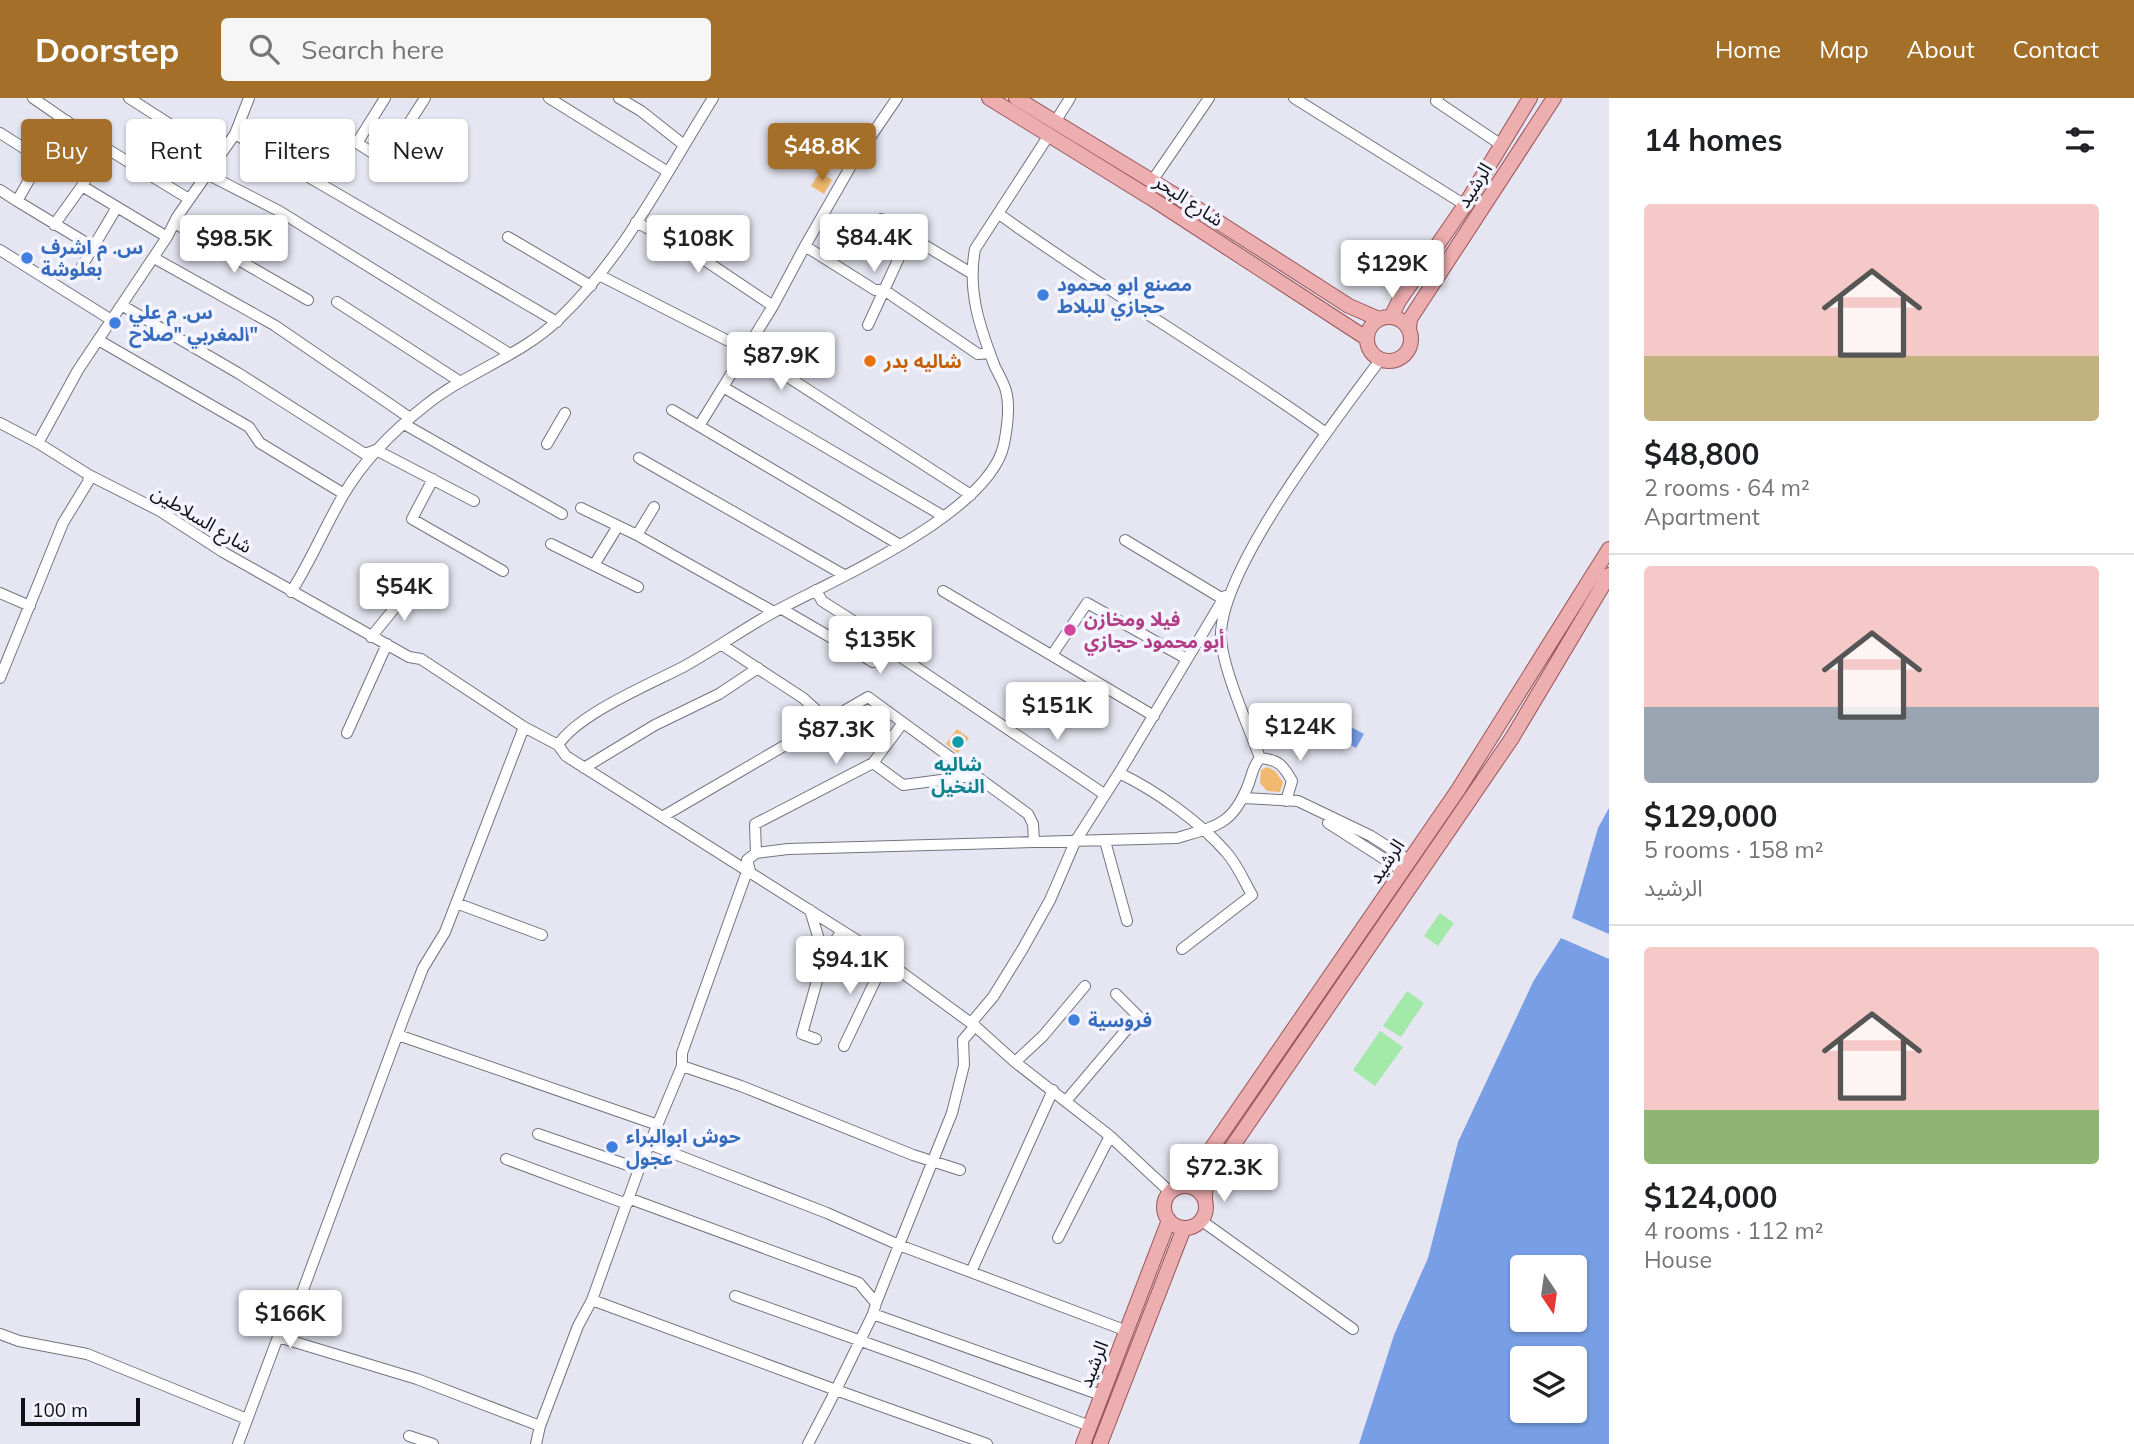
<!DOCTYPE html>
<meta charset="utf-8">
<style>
body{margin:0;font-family:Mulish,"Noto Sans Arabic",sans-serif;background:#f6f6f6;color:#202124;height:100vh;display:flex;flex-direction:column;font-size:26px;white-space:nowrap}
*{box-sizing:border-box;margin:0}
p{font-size:23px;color:#757577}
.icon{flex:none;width:38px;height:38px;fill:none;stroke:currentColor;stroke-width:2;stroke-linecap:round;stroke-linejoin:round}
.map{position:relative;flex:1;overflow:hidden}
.panel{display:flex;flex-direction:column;background:#fff;width:525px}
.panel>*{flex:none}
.hud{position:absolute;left:21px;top:21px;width:665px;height:63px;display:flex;gap:14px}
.needle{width:46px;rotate:167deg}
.fabs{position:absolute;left:1510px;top:1157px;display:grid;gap:14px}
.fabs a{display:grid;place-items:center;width:77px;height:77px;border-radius:7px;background:#fff;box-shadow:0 2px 5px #0004;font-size:35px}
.scale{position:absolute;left:21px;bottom:18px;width:119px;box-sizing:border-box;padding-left:7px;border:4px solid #101014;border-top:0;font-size:19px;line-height:24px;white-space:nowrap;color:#101014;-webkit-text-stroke:5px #f3f4ff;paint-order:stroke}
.price{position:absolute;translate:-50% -60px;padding:0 16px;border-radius:7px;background:#fff;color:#222;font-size:23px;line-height:46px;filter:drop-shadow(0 2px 4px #0008)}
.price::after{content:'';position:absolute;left:50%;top:42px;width:21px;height:16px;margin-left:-10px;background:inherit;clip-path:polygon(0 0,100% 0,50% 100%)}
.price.current{background:#a47029;color:#fff}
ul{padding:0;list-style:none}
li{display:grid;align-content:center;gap:14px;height:371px;padding:0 35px}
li+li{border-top:2px solid #e0e0e0}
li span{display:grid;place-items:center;height:217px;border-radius:7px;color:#555}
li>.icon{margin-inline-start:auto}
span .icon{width:126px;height:126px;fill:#fffc;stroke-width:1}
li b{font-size:30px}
h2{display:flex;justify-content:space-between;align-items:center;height:84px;padding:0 35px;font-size:30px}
.pill{padding:0 24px;border-radius:7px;background:#fff;box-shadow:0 2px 5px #0004;font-size:24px;line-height:63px}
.pill.current{background:#a47029;color:#fff}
header{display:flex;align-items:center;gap:42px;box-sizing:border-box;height:98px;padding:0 35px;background:#a47029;color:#fff}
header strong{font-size:33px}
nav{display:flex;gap:38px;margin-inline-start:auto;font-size:24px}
.search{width:490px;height:63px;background:#f6f6f6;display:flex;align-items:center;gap:18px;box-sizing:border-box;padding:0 24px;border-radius:7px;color:#757577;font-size:26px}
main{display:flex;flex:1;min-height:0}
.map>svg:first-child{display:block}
</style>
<header>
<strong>Doorstep</strong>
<div class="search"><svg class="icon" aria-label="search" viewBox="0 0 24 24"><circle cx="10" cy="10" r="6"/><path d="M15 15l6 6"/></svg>Search here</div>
<nav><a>Home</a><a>Map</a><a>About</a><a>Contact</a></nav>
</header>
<main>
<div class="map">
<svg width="1609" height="1346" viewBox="0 0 1609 1346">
<rect width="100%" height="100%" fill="#e6e6f2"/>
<path fill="#a3e9a9" d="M 1440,815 L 1454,825 L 1438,848 L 1424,838 Z
M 1407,893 L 1424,905 L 1401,939 L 1383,928 Z
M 1380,933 L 1403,949 L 1375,988 L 1353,972 Z"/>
<path fill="#789fe6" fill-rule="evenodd" d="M 1338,622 L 1364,636 L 1356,650 L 1331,636 Z
M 1609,710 L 1609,836 L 1572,820 L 1598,730 Z
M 1561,840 L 1609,861 L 1609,1346 L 1359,1346 L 1394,1237 L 1428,1160 L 1458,1044 L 1534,882 ZM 1522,1169 L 1575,1169 L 1575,1222 L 1522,1222 ZM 1522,1260 L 1575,1260 L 1575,1312 L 1522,1312 Z"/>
<path fill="#f1b96e" d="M 820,74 L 832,82 L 824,96 L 811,88 Z
M 957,631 L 969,640 L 958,655 L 946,646 Z
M 1267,669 L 1275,673 L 1283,684 L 1280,694 L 1267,693 L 1260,685 L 1261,672 Z"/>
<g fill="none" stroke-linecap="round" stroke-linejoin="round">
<defs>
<path id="minor" d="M 33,0 L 104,49 L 189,101
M 129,0 L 218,57
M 385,0 L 357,45 L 385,63 L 425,0
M 549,0 L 668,74
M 619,0 L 641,13 L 684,47
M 1294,0 L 1465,107
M 1438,0 L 1436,3 L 1500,46
M 67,23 L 41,61 L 17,103 L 93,149
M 1055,24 L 1070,0
M 0,35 L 41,61
M 235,36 L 557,224
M 207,76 L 279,113 L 510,256
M 1152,83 L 1209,0
M 82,88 L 167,139
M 0,92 L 17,103
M 999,116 C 1105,193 1219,258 1326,335
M 881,121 L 971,175
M 636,124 L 697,157 L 773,208
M 176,126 L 308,202
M 54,127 L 82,88 L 104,49
M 508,139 L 591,188
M 805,148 L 852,66 L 897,0
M 0,152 L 113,223
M 154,160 L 274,227 L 410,320
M 82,168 L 117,109
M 599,177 L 746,252 L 971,397
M 337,204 L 459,283
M 123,208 L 238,275 L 365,356 L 376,352 L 474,403
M 868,227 L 909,138
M 100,243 L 249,329 L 260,345 L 344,396
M 723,289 L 943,418
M 672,312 L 900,447
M 0,325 L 38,345 L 89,377 L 160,413 L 223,454 L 409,559 L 421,561 L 524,629 L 558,647 L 566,658 L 863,846 L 975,928 L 1015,964 L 1110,1038 L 1170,1094
M 404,326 L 562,416
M 699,328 L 773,208 L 805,148 L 875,192 L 884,192 L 978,256 L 990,255
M 38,345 L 78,272 L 167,139 L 177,119 L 235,36 L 249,0
M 547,346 L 565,315
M 639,360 L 844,477
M 433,381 L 412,421 L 503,473
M 581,410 L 637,437 L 774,514
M 637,437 L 654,409
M 1125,442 L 1223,501
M 551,446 L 638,489
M 594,467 L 618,428
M 394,474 L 415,485
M 816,492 L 822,503 L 888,545 L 895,555
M 943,493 L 1154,618
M 291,494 C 311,463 325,428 344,396 C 364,362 394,332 426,307 C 467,274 521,258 559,221 C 624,159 666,75 713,0
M 0,495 L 30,508
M 782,511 L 873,564 L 895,555 L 1104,696
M 371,539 L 415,485 L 434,499
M 722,547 L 803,600 L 827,622
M 1052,557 L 1087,505 L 1187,561
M 0,580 L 63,425 L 88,384 L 89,377
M 347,635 L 387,546
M 558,647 C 578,616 650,586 683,569 C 714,552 743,531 774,514 C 833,482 990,415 1004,346 C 1007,331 1010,308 1006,293 C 1004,285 999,277 995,269 C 980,230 967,193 975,151 L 1049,37
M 1260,660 C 1279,662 1283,667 1292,683 L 1286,703
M 873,665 L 902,626
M 584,670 L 655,627 L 719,596 L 758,570
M 1119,675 L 1225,498
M 1243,700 L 1298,703 L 1371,738 L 1410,763
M 662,719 L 868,599 L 1028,716 L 1033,726 L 1034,743
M 1328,725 L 1403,773
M 1105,743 L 1127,823
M 756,755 L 755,726 L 873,665 L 903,687 L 972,678
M 456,805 L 542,837
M 810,812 L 824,858
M 971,925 L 993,899 L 1022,852 L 1050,802 L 1075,744 L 1119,675 C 1155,692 1200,724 1226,754 C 1237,766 1244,783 1252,797 L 1182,851
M 398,937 L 658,1027
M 816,941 L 802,936 L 824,858 L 842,833
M 844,948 L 885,862
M 1015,964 L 1043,938 L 1085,888
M 682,968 L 741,988 L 913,1057 L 960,1072
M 1066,1003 L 1138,918 L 1116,896
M 538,1036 L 639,1071
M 649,1046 L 827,1115 L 899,1147 L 952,1015 L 964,967 L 963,942 L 975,928
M 506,1061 L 627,1106
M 628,1100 L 859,1185 L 876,1205 L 899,1147 L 1127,1233
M 1202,1123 L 1353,1231
M 1058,1140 L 1110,1038
M 971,1174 L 1053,992
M 735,1198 L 920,1264 L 1090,1328
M 592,1202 L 836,1292 L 873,1216 L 876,1205
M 873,1216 L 1101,1297
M 0,1236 L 19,1243 L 87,1256 L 247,1321
M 278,1239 L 417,1281 L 540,1328
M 409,1338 L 433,1346
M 238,1346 L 278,1239 L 303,1192 L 404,919 L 423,870 L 445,834 L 524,629
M 536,1346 L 540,1328 L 578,1228 L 592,1202 L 639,1071 L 682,968 L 682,955 L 745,779 L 750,773 L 747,762 L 756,755 L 788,751 L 1177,740 C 1217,728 1233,727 1249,685 C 1252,676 1253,668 1260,660 C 1249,630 1221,567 1221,538 C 1220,470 1338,319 1380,262
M 808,1346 L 836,1292 L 987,1346"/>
<path id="major" d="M 989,0 L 1154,102 L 1366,240
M 1016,0 L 1198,111 L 1349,208 L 1379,221
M1367 241a22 22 0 1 1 44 0a22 22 0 1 1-44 0Z
M 1391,219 L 1399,203 L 1465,107 L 1530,0
M 1409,231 L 1410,221 L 1554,0
M1164 1109a21 21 0 1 1 42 0a21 21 0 1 1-42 0Z
M 1182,1088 L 1189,1083 L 1458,692 L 1609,451
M 1205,1100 L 1206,1087 L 1512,640 L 1609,477
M 1083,1346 L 1169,1122
M 1100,1346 L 1184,1130"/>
</defs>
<use href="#minor" stroke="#73747e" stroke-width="12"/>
<use href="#major" stroke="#985457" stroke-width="16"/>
<use href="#minor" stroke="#fff" stroke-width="10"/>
<use href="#major" stroke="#edaeb0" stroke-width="14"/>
</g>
<g fill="#3f7fe0" stroke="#f3f4ff" stroke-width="2.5">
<circle cx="27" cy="160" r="7"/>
<circle cx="1043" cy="197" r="7"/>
<circle cx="115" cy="225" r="7"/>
<circle cx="1074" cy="922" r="7"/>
<circle cx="612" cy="1049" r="7"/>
</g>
<circle fill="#e8710a" stroke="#f3f4ff" stroke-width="2.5" cx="870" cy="263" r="7"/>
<circle fill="#d1479c" stroke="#f3f4ff" stroke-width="2.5" cx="1070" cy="532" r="7"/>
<circle fill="#0f9aa8" stroke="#f3f4ff" stroke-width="2.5" cx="958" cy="644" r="7"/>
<g text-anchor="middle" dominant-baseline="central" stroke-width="7" stroke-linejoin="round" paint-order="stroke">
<g font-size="19" fill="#101014" stroke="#f3f4ff">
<text transform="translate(1474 87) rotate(-58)">الرشيد</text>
<text transform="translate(1189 102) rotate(33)">شارع البحر</text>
<text transform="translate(202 421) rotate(31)">شارع السلاطين</text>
<text transform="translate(1386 763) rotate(-56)">الرشيد</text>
<text transform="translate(1093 1266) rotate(-68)">الرشيد</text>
</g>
<g font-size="19" font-weight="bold" fill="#366cbe" stroke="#f3f4ff" text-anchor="start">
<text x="41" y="149">س. م اشرف<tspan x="41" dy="22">بعلوشة</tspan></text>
<text x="1057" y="186">مصنع ابو محمود<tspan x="1057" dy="22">حجازي للبلاط</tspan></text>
<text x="129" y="214">س. م علي<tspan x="129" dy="22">المغربي "صلاح"</tspan></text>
<text x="1088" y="922">فروسية</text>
<text x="626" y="1038">حوش ابوالبراء<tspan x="626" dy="22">عجول</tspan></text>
</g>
<g font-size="19" font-weight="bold" fill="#c56008" stroke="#f3f4ff" text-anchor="start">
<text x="884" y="263">شاليه بدر</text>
</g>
<g font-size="19" font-weight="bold" fill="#b23c85" stroke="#f3f4ff" text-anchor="start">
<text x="1084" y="521">فيلا ومخازن<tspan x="1084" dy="22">أبو محمود حجازي</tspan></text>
</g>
<g font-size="19" font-weight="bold" fill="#0d838f" stroke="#f3f4ff">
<text x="958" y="666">شاليه<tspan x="958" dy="22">النخيل</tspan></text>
</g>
</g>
</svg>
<div class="fabs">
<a><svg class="needle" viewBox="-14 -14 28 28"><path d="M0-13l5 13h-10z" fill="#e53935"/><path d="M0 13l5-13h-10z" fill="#757577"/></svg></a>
<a><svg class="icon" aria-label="layers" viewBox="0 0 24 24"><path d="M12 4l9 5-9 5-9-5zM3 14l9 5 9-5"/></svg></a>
</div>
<div class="scale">100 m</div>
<b class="price current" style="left:822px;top:85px">$48.8K</b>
<b class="price" style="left:874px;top:176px">$84.4K</b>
<b class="price" style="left:234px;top:177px">$98.5K</b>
<b class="price" style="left:698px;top:177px">$108K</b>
<b class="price" style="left:1392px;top:202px">$129K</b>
<b class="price" style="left:781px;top:294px">$87.9K</b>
<b class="price" style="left:404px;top:525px">$54K</b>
<b class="price" style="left:880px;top:578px">$135K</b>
<b class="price" style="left:1057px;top:644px">$151K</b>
<b class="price" style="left:1300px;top:665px">$124K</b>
<b class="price" style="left:836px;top:668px">$87.3K</b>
<b class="price" style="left:850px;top:898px">$94.1K</b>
<b class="price" style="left:1224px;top:1106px">$72.3K</b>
<b class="price" style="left:290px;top:1252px">$166K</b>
<div class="hud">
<a class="pill current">Buy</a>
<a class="pill">Rent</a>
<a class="pill">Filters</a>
<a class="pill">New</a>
</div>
</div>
<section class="panel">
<h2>14 homes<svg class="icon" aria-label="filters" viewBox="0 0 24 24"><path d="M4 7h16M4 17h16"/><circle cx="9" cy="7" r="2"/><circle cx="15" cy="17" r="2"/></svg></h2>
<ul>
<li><span style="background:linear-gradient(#f6c9c9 70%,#c2b280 0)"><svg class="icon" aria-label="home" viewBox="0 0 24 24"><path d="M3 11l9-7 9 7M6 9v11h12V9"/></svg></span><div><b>$48,800</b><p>2 rooms · 64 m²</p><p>Apartment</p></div></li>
<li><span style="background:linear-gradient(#f6c9c9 65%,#9aa5b1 0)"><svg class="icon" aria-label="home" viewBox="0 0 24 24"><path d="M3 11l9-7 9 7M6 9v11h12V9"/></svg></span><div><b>$129,000</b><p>5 rooms · 158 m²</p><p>الرشيد</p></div></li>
<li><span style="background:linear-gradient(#f6c9c9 75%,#8fb573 0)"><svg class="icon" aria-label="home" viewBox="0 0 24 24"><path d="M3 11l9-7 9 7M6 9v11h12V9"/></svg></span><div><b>$124,000</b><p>4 rooms · 112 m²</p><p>House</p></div></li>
</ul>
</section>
</main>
